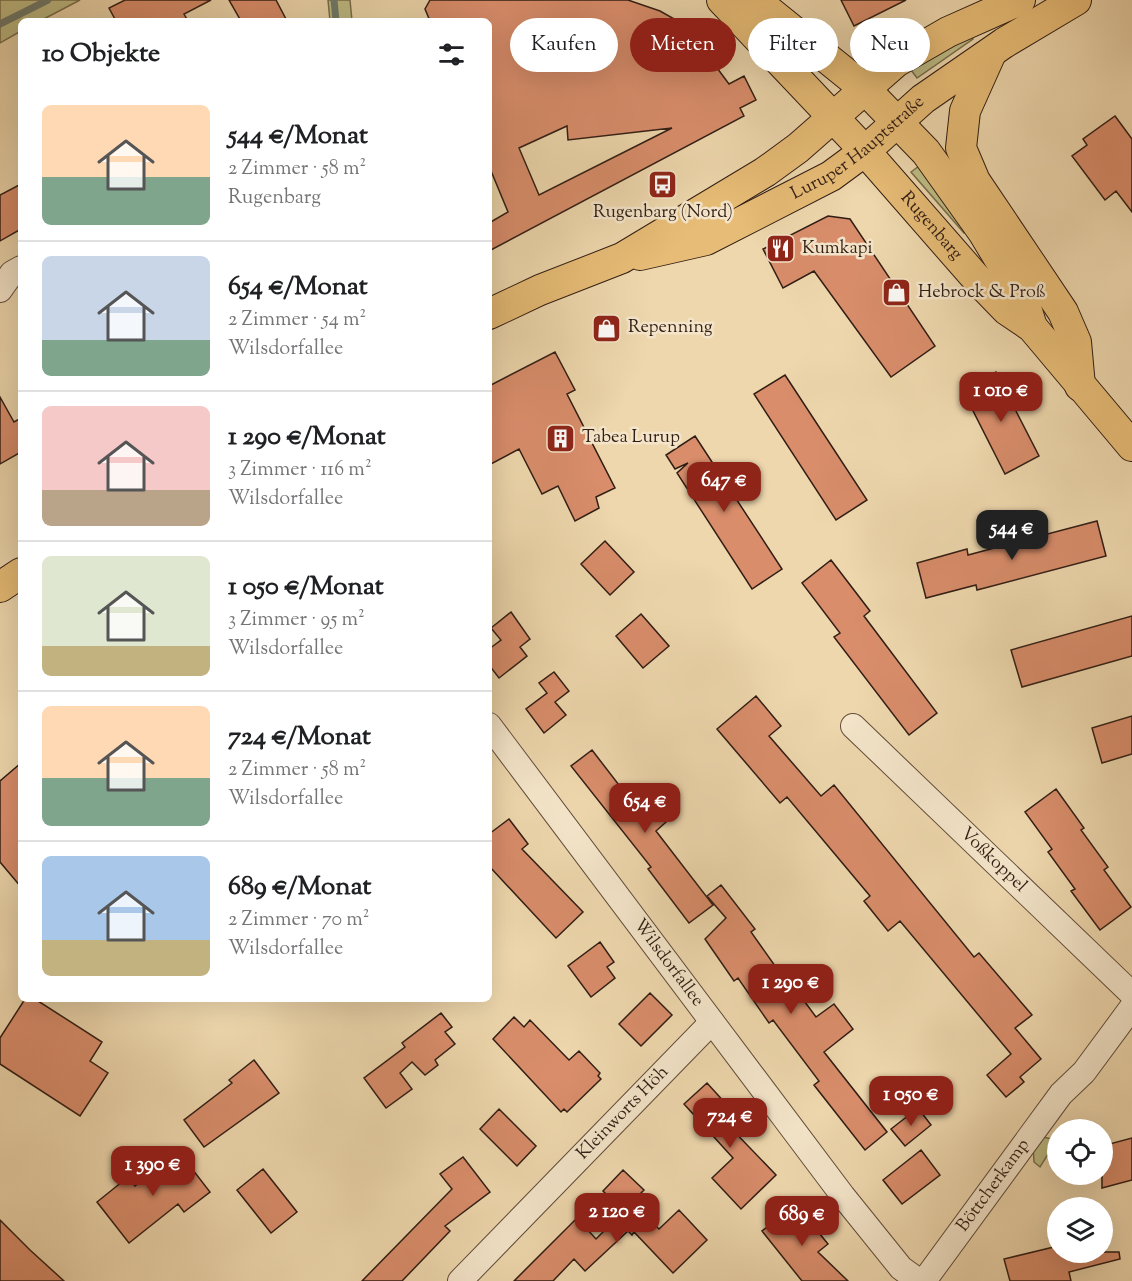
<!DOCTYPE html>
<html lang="de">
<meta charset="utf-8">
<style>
body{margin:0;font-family:"Sorts Mill Goudy",serif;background:#f6f6f6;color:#202124;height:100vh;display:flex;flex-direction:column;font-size:22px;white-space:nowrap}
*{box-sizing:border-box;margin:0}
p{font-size:20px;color:#757577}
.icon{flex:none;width:33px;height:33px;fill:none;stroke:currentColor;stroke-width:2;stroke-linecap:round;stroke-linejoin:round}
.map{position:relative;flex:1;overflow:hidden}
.drawer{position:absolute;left:18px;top:18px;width:474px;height:984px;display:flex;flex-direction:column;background:#fff;border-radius:9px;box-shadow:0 6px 24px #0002}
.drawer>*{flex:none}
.guide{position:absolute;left:510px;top:18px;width:531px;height:54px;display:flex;gap:12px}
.fabs{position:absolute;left:1047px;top:1119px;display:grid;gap:12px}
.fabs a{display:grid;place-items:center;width:66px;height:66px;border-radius:50%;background:#fff;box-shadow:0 6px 24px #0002;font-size:30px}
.price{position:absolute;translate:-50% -51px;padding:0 14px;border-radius:12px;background:#8f2418;color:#fff;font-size:20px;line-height:39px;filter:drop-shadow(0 2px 3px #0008)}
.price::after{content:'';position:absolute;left:50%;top:36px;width:18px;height:14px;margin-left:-9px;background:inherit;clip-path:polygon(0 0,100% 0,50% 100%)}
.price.selected{background:#222;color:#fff}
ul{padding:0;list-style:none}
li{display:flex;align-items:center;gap:18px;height:150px;padding:0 24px}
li+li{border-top:2px solid #e0e0e0}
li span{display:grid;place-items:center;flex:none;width:168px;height:120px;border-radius:9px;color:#555}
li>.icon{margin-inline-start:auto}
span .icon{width:72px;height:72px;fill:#fffc;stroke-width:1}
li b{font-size:26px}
h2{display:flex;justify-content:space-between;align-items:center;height:72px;padding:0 24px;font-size:26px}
.tag{padding:0 21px;border-radius:27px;background:#fff;box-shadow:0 6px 24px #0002;font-size:21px;line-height:54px}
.tag.selected{background:#8f2418;color:#fff}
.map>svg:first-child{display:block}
</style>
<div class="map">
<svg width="1132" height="1281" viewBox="0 0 1132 1281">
<rect width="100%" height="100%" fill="#eed7ad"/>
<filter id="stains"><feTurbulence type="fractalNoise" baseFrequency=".00333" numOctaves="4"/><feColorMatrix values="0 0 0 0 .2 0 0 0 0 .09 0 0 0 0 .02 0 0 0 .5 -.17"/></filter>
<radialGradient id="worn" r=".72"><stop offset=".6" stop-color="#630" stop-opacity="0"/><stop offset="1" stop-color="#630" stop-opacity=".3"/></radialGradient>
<path fill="#bfbd85" stroke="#786d4c" stroke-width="1.5" d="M 0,0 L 80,0 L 40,21 L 21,21 L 21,31 L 0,43 Z
M 328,0 L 350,0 L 352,21 L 330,21 Z
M 971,36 L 973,39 L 917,78 L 911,70 Z
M 919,166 L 967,231 L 964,233 L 911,172 Z
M 1038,1136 L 1057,1140 L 1040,1167 L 1034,1162 L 1033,1144 Z"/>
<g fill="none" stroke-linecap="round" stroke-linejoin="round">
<path stroke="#6f7b6d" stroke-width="7" d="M 334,0 L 336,21
M 0,24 L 48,0"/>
</g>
<path fill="#d98d6b" stroke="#301d14" stroke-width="1.5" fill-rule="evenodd" d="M 125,0 L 211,0 L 184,14 L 188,21 L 116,21 L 109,8 Z
M 229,0 L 276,0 L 287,21 L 241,21 Z
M 430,0 L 628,0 L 660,11 L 685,25 L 729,84 L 744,76 L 756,100 L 740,108 L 744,116 L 489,251 L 489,223 L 508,212 L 489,166 L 489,21 L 430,21 L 425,9 ZM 567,126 L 568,140 L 672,128 L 539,195 L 519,148 Z
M 841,0 L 906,0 L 854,26 Z
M 1115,116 L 1132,139 L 1132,212 L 1116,191 L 1105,200 L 1072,156 L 1087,145 L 1083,139 Z
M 21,184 L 21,229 L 0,241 L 0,195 Z
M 828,216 L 850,219 L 935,346 L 891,377 L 814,271 L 783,288 L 763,249 Z
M 555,352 L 575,390 L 567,394 L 615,488 L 596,497 L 599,508 L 575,521 L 558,486 L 542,494 L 519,449 L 489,465 L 489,386 Z
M 996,372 L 1039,456 L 1005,474 L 962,389 Z
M 785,375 L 867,500 L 836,520 L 754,394 Z
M 0,397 L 14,422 L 21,418 L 21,452 L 0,464 Z
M 695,436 L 782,569 L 752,589 L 677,473 L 688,463 L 675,469 L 666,455 Z
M 1097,521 L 1106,556 L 977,590 L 976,585 L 926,598 L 917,563 L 967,549 L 968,555 Z
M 605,541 L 634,572 L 610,595 L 581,564 Z
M 831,560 L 870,611 L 864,616 L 937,713 L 909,735 L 834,637 L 840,633 L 802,583 Z
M 511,612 L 530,639 L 520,647 L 527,656 L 499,678 L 489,665 L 489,649 L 501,640 L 491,628 Z
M 641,614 L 669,646 L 643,668 L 616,636 Z
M 1132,616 L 1132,656 L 1022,687 L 1011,650 Z
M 554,672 L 569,691 L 555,702 L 566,715 L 544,733 L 526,709 L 547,693 L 539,683 Z
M 756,696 L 781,726 L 769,736 L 821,796 L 834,785 L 974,957 L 979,953 L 1032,1015 L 1015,1028 L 1041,1059 L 1020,1077 L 1024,1082 L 1006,1097 L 987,1075 L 1011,1054 L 900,921 L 888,931 L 864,901 L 870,896 L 787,797 L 780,803 L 717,729 Z
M 1132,716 L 1132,754 L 1102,763 L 1092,728 Z
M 592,750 L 632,802 L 650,787 L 674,815 L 656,831 L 713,905 L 689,923 L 648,869 L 651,867 L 571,766 Z
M 21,763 L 21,887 L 0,862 L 0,781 Z
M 1056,789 L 1084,828 L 1081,830 L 1108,867 L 1104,870 L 1131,907 L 1100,930 L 1071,891 L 1075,889 L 1048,852 L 1052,849 L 1025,812 Z
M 509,819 L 528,844 L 522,849 L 583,912 L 556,938 L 489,866 L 489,834 Z
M 721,885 L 755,929 L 751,932 L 780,973 L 782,971 L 816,1017 L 834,1004 L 853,1029 L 824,1052 L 887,1132 L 865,1150 L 814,1085 L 819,1081 L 773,1020 L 769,1023 L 738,978 L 734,981 L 705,939 L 726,918 L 707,896 Z
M 600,942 L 614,962 L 607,967 L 615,978 L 591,997 L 568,966 Z
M 650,993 L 672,1015 L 641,1046 L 619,1024 Z
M 25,999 L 35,999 L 102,1042 L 90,1061 L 108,1073 L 80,1116 L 0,1064 L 0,1038 Z
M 441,1013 L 452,1027 L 445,1032 L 455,1044 L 435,1060 L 438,1065 L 425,1075 L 412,1062 L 400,1073 L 412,1089 L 386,1108 L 364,1078 L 405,1047 L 402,1043 Z
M 514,1017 L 524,1027 L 530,1020 L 569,1060 L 579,1051 L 600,1073 L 598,1076 L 601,1079 L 567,1112 L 564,1109 L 561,1112 L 493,1039 Z
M 254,1060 L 279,1093 L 204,1147 L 184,1120 L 232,1083 L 229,1080 Z
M 707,1083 L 736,1115 L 726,1123 L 776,1175 L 741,1209 L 712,1178 L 733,1158 L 684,1104 Z
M 918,1108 L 931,1125 L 905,1146 L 891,1129 Z
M 499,1109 L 536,1146 L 517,1166 L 480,1129 Z
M 1132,1138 L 1132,1180 L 1102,1188 L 1102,1146 Z
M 921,1150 L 940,1175 L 902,1204 L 883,1180 Z
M 179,1152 L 210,1192 L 184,1212 L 178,1204 L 129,1243 L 97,1202 L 128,1177 L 135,1186 Z
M 463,1157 L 490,1192 L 445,1226 L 450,1231 L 402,1281 L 362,1281 L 452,1189 L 440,1174 Z
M 263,1169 L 297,1212 L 271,1233 L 237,1190 Z
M 623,1170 L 644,1190 L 623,1211 L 603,1191 Z
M 632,1203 L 659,1229 L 679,1210 L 707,1240 L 673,1273 L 634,1232 L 632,1235 L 628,1231 L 585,1271 L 574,1259 L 553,1281 L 514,1281 L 577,1218 L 596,1239 Z
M 796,1205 L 828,1244 L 818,1252 L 848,1281 L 802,1281 L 762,1231 Z
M 0,1220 L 30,1250 L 64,1281 L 0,1281 Z
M 1058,1246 L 1058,1252 L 1119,1252 L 1120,1259 L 1069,1272 L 1071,1281 L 1010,1281 L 1004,1259 Z"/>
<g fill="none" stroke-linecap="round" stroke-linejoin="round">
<defs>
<g id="minor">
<path d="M 0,290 L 12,273 L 21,268"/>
<path id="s1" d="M 489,725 L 843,1196 L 901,1268 L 919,1281"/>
<path id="s2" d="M 853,726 L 1132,994"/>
<path id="s3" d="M 460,1281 L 712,1022"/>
<path id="s4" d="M 924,1281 L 1061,1094 L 1084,1072 L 1132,1007"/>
</g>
<g id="major">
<path id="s5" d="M 722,0 L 865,151 L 976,278 L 1007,310 L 1032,327 L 1132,446"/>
<path d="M 755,0 L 864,88 L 926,152 L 983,232 L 1023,298 L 1032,327"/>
<path d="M 991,53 L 965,111 L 961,148 L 975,181 L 1063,312 L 1076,342 L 1080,386"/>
<path id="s6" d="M 640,255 L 706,240 L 831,176 L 865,151 L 923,99 L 1004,43 L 1076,0"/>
<path d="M 489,314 L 540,290 L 622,258 L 765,172 L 798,148 L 896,62 L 948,32 L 1020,0"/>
<path d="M 0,587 L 21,573"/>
</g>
</defs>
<use href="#minor" stroke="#604c3a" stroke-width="26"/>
<use href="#major" stroke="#301d14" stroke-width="32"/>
<use href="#minor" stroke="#f4e5ca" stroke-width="24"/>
<use href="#major" stroke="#e7bc76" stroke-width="30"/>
</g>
<defs>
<symbol id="bus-square" viewBox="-11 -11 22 22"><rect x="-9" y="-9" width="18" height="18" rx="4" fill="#8f2418" stroke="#f4e5ca"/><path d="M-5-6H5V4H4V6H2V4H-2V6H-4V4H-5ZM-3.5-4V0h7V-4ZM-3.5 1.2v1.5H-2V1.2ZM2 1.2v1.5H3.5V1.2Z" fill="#fff"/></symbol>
<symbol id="restaurant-square" viewBox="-11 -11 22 22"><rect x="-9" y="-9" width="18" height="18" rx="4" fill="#8f2418" stroke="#f4e5ca"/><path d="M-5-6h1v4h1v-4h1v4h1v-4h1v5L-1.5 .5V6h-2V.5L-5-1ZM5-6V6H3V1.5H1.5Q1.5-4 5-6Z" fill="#fff"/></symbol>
<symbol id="shop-square" viewBox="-11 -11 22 22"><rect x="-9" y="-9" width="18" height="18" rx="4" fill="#8f2418" stroke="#f4e5ca"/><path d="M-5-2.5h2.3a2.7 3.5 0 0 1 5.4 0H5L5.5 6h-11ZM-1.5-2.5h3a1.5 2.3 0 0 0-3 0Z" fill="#fff"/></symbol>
<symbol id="building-square" viewBox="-11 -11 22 22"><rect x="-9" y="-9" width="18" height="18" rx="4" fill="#8f2418" stroke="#f4e5ca"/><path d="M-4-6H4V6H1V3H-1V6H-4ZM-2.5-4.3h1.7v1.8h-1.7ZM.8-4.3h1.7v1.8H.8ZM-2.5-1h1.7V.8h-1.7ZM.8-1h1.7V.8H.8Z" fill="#fff"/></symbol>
</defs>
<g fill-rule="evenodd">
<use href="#bus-square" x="646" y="168" width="33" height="33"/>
<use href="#restaurant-square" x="764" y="232" width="33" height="33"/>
<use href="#shop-square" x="880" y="276" width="33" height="33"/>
<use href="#shop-square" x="590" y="312" width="33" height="33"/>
<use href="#building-square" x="544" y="422" width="33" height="33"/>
</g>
<g text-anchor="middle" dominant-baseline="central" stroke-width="5" stroke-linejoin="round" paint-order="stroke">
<g font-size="18" fill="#301d14" stroke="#f4e5ca">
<text stroke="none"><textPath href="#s6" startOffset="246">Luruper Hauptstraße</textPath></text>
<text stroke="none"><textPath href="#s5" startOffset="308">Rugenbarg</textPath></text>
<text stroke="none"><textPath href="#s2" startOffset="194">Voßkoppel</textPath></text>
<text stroke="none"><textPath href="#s1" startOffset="298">Wilsdorfallee</textPath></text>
<text stroke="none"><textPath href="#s3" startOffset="234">Kleinworts Höh</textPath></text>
<text stroke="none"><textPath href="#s4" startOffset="118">Böttcherkamp</textPath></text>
</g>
<g font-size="18" fill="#301d14" stroke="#f4e5ca" text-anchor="start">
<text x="663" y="213" text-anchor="middle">Rugenbarg (Nord)</text>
<text x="802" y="249">Kumkapi</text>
<text x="918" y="293">Hebrock &amp; Proß</text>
<text x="628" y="328">Repenning</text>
<text x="582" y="438">Tabea Lurup</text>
</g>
</g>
<rect width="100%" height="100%" filter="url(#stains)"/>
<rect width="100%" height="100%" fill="url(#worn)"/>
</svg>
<div class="fabs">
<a><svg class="icon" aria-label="locate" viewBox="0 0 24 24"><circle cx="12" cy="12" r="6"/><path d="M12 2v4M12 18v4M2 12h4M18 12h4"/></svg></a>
<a><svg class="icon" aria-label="layers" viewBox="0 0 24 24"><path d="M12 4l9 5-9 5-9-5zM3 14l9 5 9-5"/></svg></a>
</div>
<b class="price" style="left:1001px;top:423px">1 010 €</b>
<b class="price" style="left:724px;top:513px">647 €</b>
<b class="price selected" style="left:1012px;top:561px">544 €</b>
<b class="price" style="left:645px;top:834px">654 €</b>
<b class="price" style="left:791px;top:1015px">1 290 €</b>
<b class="price" style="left:911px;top:1127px">1 050 €</b>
<b class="price" style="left:730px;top:1149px">724 €</b>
<b class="price" style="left:153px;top:1197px">1 390 €</b>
<b class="price" style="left:617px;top:1244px">2 120 €</b>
<b class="price" style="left:802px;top:1247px">689 €</b>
<div class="guide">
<a class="tag">Kaufen</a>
<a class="tag selected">Mieten</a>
<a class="tag">Filter</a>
<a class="tag">Neu</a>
</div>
<section class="drawer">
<h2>10 Objekte<svg class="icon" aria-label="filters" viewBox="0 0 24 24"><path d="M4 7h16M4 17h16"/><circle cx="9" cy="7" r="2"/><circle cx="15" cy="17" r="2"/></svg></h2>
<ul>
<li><span style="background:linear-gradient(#ffd9b3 60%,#7fa58c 0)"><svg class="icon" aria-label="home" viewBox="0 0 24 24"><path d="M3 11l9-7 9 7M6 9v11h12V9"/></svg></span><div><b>544 €/Monat</b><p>2 Zimmer · 58 m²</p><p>Rugenbarg</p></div></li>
<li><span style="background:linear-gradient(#c9d6e8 70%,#7fa58c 0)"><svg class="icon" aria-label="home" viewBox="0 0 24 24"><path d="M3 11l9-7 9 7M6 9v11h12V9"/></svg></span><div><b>654 €/Monat</b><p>2 Zimmer · 54 m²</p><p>Wilsdorfallee</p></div></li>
<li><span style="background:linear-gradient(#f6c9c9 70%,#b9a48a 0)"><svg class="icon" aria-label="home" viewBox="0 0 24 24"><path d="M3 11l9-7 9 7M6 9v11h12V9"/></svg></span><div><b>1 290 €/Monat</b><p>3 Zimmer · 116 m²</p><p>Wilsdorfallee</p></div></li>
<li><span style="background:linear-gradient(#dfe7d0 75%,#c2b280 0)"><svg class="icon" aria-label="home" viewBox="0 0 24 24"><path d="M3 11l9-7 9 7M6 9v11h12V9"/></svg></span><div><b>1 050 €/Monat</b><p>3 Zimmer · 95 m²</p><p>Wilsdorfallee</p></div></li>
<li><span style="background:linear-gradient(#ffd9b3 60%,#7fa58c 0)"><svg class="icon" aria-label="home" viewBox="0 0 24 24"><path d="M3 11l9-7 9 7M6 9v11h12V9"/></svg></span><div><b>724 €/Monat</b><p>2 Zimmer · 58 m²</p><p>Wilsdorfallee</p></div></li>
<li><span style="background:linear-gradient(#a9c7e8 70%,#c2b280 0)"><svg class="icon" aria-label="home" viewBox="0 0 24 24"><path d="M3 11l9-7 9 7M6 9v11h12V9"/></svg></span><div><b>689 €/Monat</b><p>2 Zimmer · 70 m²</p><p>Wilsdorfallee</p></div></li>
</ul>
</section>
</div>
